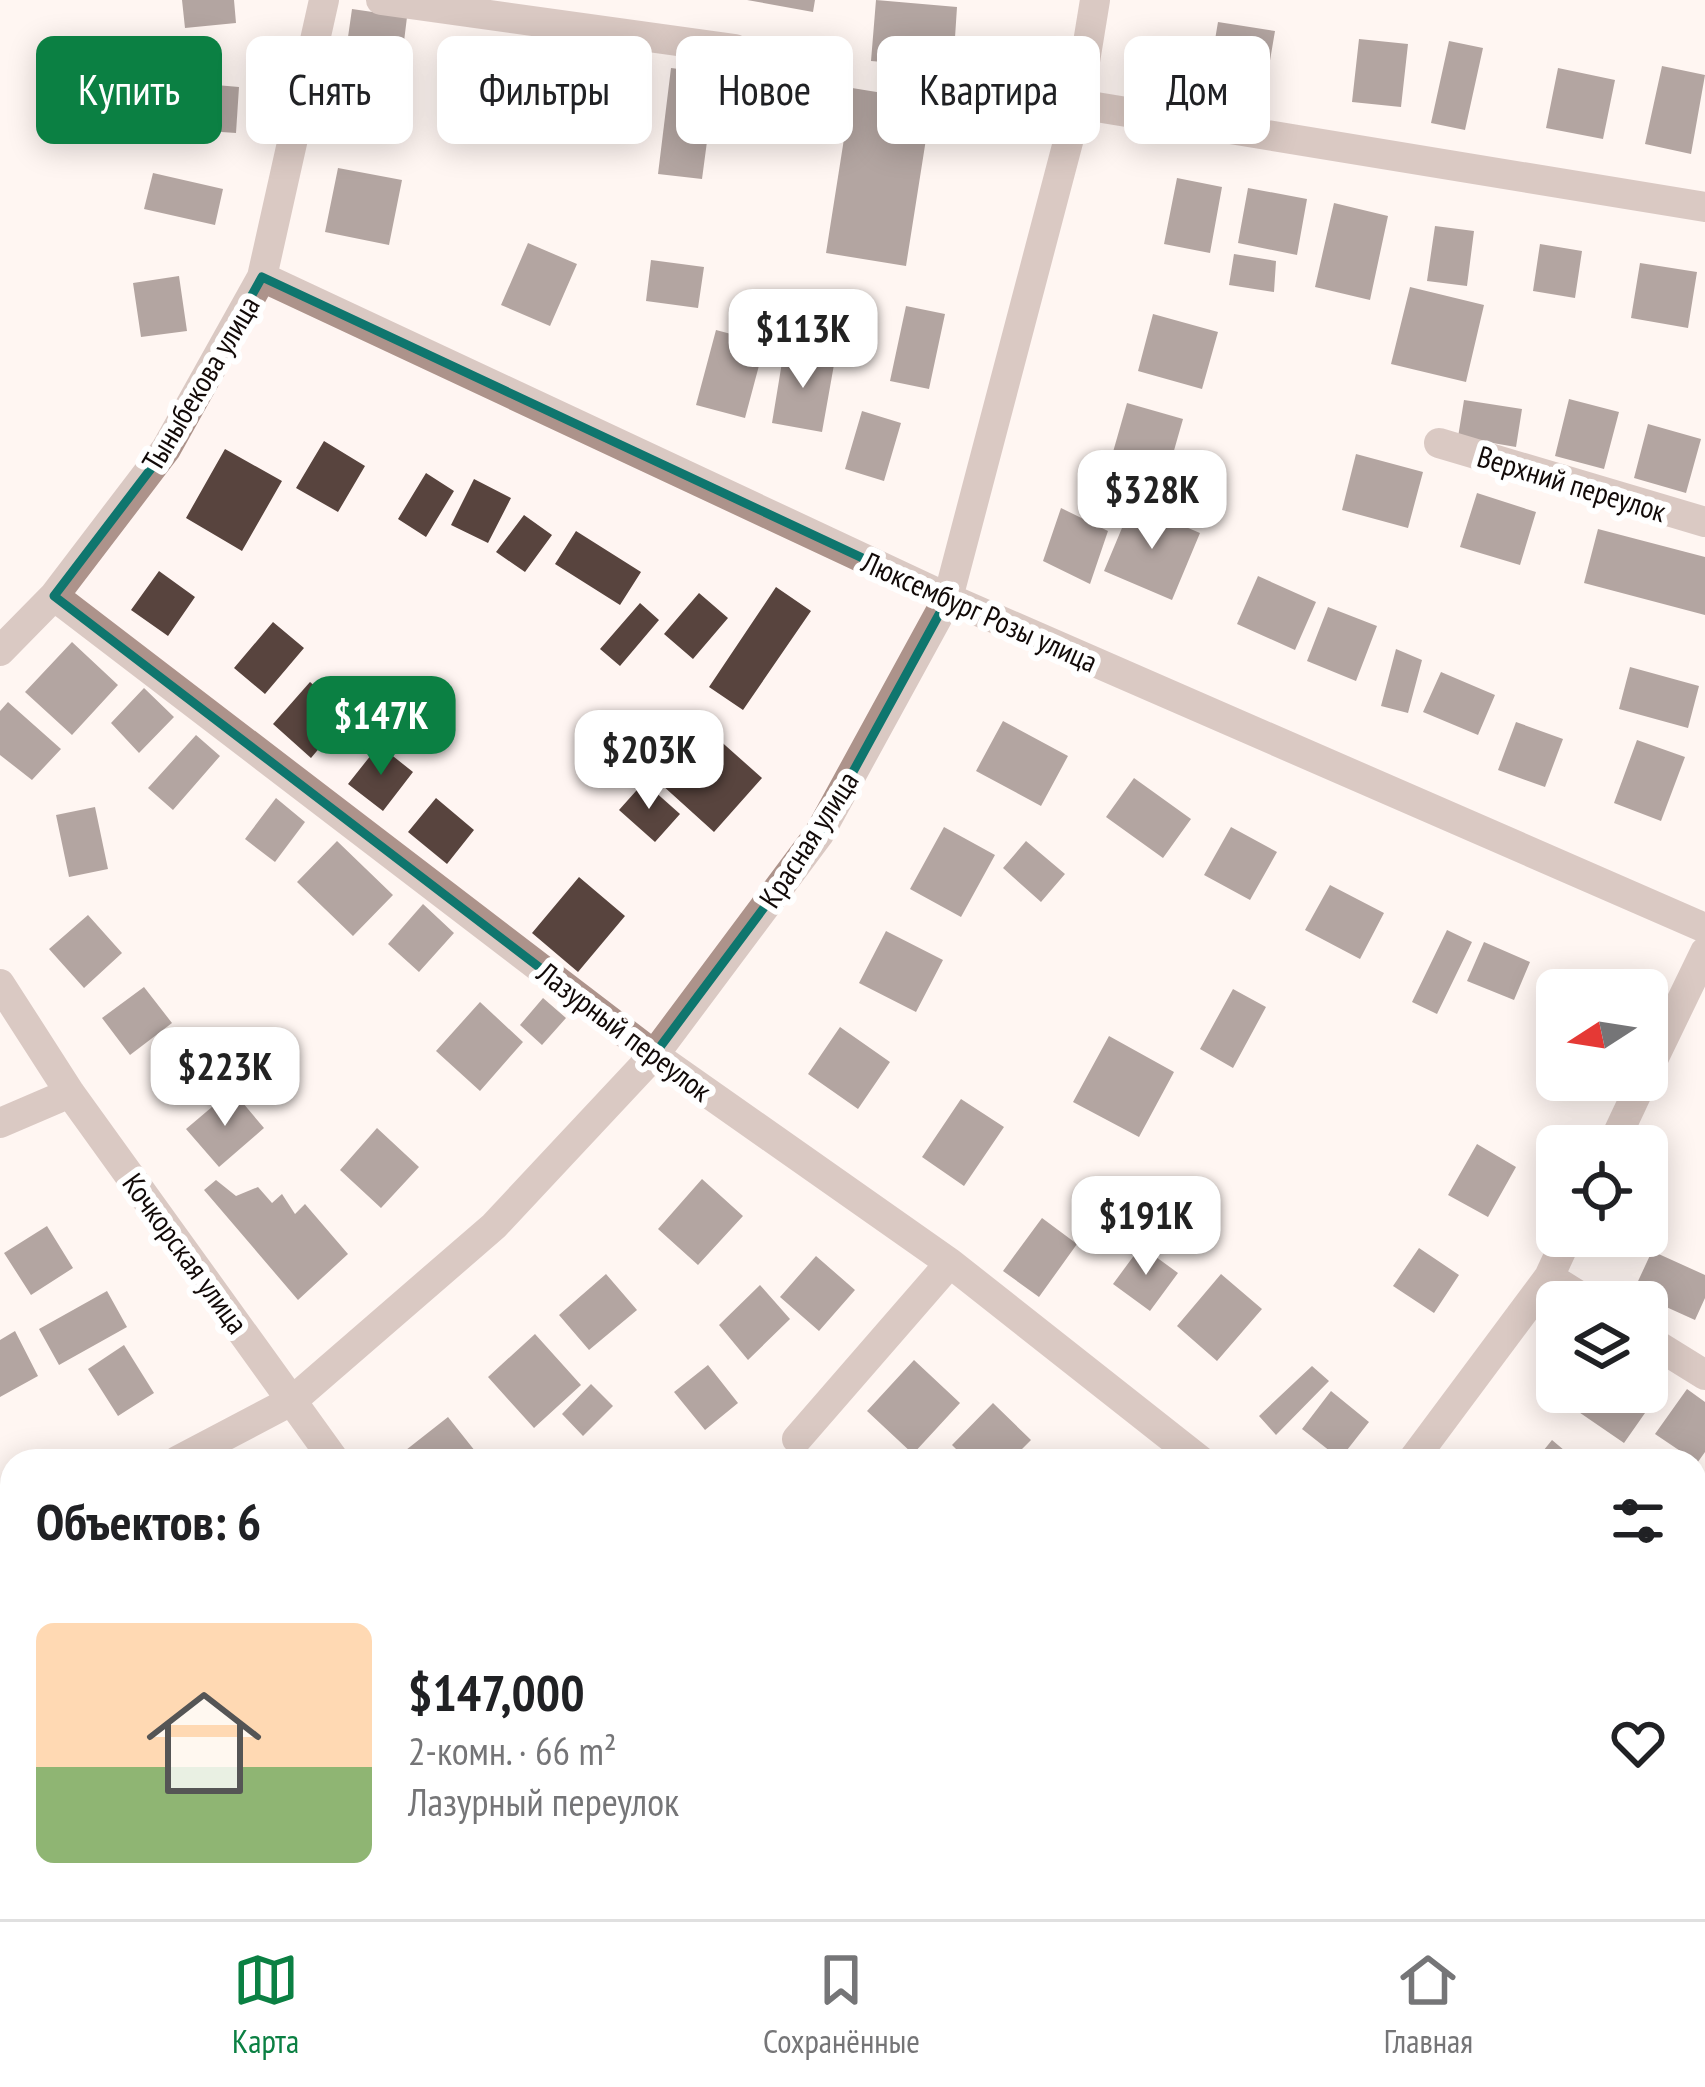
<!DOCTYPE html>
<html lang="ru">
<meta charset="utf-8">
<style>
body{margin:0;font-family:"PT Sans Narrow",sans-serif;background:#f2f2f2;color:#202124;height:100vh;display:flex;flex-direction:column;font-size:45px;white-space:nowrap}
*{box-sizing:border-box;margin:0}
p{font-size:39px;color:#757577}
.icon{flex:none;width:66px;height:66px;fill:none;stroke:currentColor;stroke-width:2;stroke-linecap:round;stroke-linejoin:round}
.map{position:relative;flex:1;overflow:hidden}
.details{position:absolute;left:0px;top:1449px;width:1707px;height:471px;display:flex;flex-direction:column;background:#fff;border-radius:36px 36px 0 0;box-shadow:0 6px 30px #0003}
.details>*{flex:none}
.top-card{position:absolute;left:36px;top:36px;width:1635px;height:108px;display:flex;gap:24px}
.needle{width:78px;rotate:258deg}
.tools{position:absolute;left:1536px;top:969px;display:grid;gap:24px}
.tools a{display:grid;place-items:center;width:132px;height:132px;border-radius:18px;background:#fff;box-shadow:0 6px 30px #0003;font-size:60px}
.price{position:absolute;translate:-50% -102px;padding:0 27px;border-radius:24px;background:#fff;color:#222;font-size:39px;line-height:78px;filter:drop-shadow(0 3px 6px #0008)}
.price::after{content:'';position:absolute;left:50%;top:72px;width:36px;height:27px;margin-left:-18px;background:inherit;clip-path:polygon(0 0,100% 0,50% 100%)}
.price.on{background:#0b8043;color:#fff}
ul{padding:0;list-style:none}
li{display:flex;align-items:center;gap:36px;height:300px;padding:0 36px}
li span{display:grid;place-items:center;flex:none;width:336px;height:240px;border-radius:18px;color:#555}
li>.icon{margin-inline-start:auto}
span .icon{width:144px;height:144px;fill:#fffc;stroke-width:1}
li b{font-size:51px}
h2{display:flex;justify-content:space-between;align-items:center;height:144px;padding:0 36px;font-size:51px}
.chip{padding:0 42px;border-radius:18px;background:#fff;box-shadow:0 6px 30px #0003;font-size:42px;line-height:108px}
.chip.on{background:#0b8043;color:#fff}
.tab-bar{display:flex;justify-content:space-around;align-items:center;height:168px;border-top:3px solid #e0e0e0;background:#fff;font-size:33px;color:#757577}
.tab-bar a{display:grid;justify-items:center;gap:6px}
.tab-bar .on{color:#0b8043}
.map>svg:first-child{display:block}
</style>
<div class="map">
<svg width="1705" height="1919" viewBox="0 0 1705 1919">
<rect width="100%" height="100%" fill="#fff5f2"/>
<path fill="#58443e" d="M 182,0 L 234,0 L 236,23 L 185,28 Z
M 747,0 L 815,0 L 813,12 Z
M 876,0 L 957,7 L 953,68 L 871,61 Z
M 352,9 L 407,17 L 401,66 L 345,58 Z
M 1218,22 L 1275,31 L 1266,84 L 1209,75 Z
M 1359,39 L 1408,44 L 1401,107 L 1352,102 Z
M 1449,41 L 1483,48 L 1465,130 L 1431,123 Z
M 463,43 L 506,47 L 499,118 L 455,114 Z
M 547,53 L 594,60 L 584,126 L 537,119 Z
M 1662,66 L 1705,75 L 1691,154 L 1645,144 Z
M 671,68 L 716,74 L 702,179 L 658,174 Z
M 1558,68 L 1615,80 L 1603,139 L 1546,128 Z
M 181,82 L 239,87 L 236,133 L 178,129 Z
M 852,88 L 932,101 L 906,266 L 826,253 Z
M 369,101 L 410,109 L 405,141 L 369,130 Z
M 338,168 L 402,180 L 389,245 L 325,232 Z
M 153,173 L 223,189 L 215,225 L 144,209 Z
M 1177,178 L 1222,187 L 1210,253 L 1164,244 Z
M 1248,188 L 1307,199 L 1297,255 L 1238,243 Z
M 1334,203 L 1388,216 L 1370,300 L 1315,287 Z
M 1435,226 L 1474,231 L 1467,286 L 1427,281 Z
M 528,243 L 577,264 L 550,326 L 501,305 Z
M 1540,244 L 1582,251 L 1575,298 L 1533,291 Z
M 1234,254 L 1276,261 L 1274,292 L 1229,285 Z
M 651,260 L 704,267 L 698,308 L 646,301 Z
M 1640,263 L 1697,272 L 1688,328 L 1631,318 Z
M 179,276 L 187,331 L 141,337 L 133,283 Z
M 1410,287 L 1484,305 L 1466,382 L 1391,364 Z
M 906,306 L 945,314 L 929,389 L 890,381 Z
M 1153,314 L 1218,332 L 1202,389 L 1138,371 Z
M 716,330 L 765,343 L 745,418 L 696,405 Z
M 784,350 L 835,359 L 822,432 L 772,423 Z
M 1569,399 L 1619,412 L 1604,469 L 1555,456 Z
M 1464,400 L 1522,409 L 1516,447 L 1458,437 Z
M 1127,403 L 1183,419 L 1165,482 L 1109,466 Z
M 862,411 L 901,423 L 884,481 L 845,469 Z
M 1648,424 L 1701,439 L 1686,493 L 1634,478 Z
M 324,441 L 365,466 L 338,512 L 296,488 Z
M 225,449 L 282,481 L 242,551 L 186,518 Z
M 1356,454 L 1423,472 L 1408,528 L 1342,510 Z
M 426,473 L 454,491 L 426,537 L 398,519 Z
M 474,479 L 511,498 L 488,543 L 451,525 Z
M 1477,493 L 1536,512 L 1520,565 L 1460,547 Z
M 1132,504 L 1200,533 L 1172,600 L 1104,571 Z
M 1061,508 L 1108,531 L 1090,584 L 1043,561 Z
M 524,515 L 552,535 L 525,572 L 496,552 Z
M 1598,529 L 1705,557 L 1705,615 L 1584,583 Z
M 576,531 L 641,572 L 620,605 L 555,564 Z
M 159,571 L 195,597 L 168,636 L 131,610 Z
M 1258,576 L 1316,602 L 1295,650 L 1237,624 Z
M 776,587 L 811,611 L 743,710 L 709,687 Z
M 699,593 L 728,618 L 693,659 L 664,634 Z
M 640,603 L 659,620 L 620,666 L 600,649 Z
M 1328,607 L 1377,626 L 1356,681 L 1307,661 Z
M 273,622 L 304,648 L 265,694 L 234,668 Z
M 72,642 L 118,685 L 72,735 L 25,692 Z
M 1396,649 L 1422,660 L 1408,713 L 1381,706 Z
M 1630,667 L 1699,686 L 1688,728 L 1619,709 Z
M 1441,672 L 1495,695 L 1478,735 L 1423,712 Z
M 310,682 L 348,714 L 311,758 L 273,724 Z
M 144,688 L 174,717 L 139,753 L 111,723 Z
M 8,702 L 61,749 L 32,780 L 0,755 L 0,711 Z
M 1003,721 L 1068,756 L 1041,806 L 976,771 Z
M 699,722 L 762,778 L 714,832 L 651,775 Z
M 1516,722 L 1563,739 L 1545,787 L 1498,770 Z
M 196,735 L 220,756 L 173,810 L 148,788 Z
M 1637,740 L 1685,757 L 1661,821 L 1614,803 Z
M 379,745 L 413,772 L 383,811 L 348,784 Z
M 1134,778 L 1191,819 L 1163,858 L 1106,817 Z
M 644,782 L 680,814 L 655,842 L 619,810 Z
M 276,798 L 305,822 L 275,862 L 245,839 Z
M 436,798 L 474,830 L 447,864 L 408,832 Z
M 95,807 L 108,869 L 69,877 L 56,815 Z
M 944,827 L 995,855 L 961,917 L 910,889 Z
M 1231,827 L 1277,852 L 1250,900 L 1204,875 Z
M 337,841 L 393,895 L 353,936 L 297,882 Z
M 1026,841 L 1065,874 L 1041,902 L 1003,868 Z
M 579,877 L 625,916 L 578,972 L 532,933 Z
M 1330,885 L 1384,913 L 1360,959 L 1305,930 Z
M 423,904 L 454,933 L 419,972 L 388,944 Z
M 88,915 L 122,953 L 84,988 L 49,949 Z
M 1447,930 L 1472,942 L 1437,1014 L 1412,1002 Z
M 886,931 L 943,960 L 916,1012 L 859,983 Z
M 1484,942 L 1530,962 L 1514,1000 L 1467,981 Z
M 1559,972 L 1591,990 L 1557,990 L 1557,1026 L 1536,1014 Z
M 144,987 L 172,1023 L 130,1055 L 102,1018 Z
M 1233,989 L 1266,1007 L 1233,1068 L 1200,1049 Z
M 543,998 L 566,1018 L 542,1045 L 520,1025 Z
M 480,1002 L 523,1042 L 480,1091 L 436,1051 Z
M 840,1027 L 890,1062 L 858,1109 L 808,1074 Z
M 1109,1036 L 1174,1072 L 1139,1137 L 1073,1102 Z
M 232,1090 L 264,1128 L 219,1167 L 186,1129 Z
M 961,1099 L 1004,1127 L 964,1186 L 922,1157 Z
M 377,1128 L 419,1167 L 381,1208 L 340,1170 Z
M 1477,1144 L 1516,1167 L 1488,1217 L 1448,1195 Z
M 702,1179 L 743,1216 L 698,1265 L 658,1229 Z
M 216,1180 L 236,1196 L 258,1187 L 272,1203 L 282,1194 L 295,1214 L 305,1204 L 348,1254 L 298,1300 L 204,1190 Z
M 1042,1218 L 1077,1244 L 1039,1297 L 1003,1271 Z
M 47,1226 L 73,1268 L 31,1295 L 4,1253 Z
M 1141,1246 L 1178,1273 L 1150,1311 L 1113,1284 Z
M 1419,1248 L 1459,1275 L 1434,1313 L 1393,1286 Z
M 1652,1251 L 1705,1275 L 1705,1298 L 1695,1320 L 1633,1292 Z
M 816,1256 L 855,1290 L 819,1331 L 780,1297 Z
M 606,1274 L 637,1310 L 589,1350 L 559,1315 Z
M 1221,1274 L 1262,1309 L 1217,1361 L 1177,1326 Z
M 760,1285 L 790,1319 L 748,1360 L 719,1325 Z
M 107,1291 L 127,1327 L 59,1365 L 39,1329 Z
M 15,1331 L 38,1376 L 0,1397 L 0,1340 Z
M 535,1334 L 581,1385 L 534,1428 L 488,1377 Z
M 124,1345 L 154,1393 L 118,1416 L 88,1369 Z
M 914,1360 L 960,1403 L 913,1454 L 867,1411 Z
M 708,1365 L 738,1403 L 705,1430 L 674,1392 Z
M 1312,1366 L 1329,1381 L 1276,1435 L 1259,1416 Z
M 591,1384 L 613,1406 L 583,1436 L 562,1414 Z
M 1687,1389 L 1705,1402 L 1705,1452 L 1695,1466 L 1695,1461 L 1655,1434 Z
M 1331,1391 L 1369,1422 L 1340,1459 L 1302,1429 Z
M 1556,1392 L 1637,1392 L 1652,1403 L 1624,1443 L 1554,1395 Z
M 993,1403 L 1031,1440 L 1010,1461 L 968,1461 L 952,1445 Z
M 448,1417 L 483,1461 L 392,1461 Z
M 1552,1440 L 1577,1461 L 1535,1461 Z
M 1695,1640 L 1705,1648 L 1705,1715 L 1695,1728 Z
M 1702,1770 L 1705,1772 L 1705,1819 L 1695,1811 L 1695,1778 Z
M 12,1798 L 12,1853 L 0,1834 L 0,1806 Z
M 12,1901 L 12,1908 L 51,1908 L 56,1919 L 11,1919 L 4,1905 Z
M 167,1908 L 236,1908 L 241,1919 L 173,1919 Z
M 454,1908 L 521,1908 L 523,1911 L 512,1919 L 462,1919 Z
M 769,1908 L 796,1908 L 804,1919 L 754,1919 Z
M 1131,1908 L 1177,1908 L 1165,1919 L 1141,1919 Z
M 1520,1908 L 1588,1908 L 1596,1916 L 1593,1919 L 1510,1919 Z"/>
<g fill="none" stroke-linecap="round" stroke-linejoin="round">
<path stroke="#ad938b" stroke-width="30" d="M 381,0 L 735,49
M 1078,104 L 1705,207
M 262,277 L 948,598 L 1705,928
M 1439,443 L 1705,522
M 54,596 L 654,1055 L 950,1263 L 1201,1461
M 0,651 L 54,596 L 166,449 L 262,277 L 324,0
M 0,984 L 70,1093 L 335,1461
M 1647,1072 L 1705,952
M 0,1123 L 70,1093
M 1612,1146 L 1643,1080
M 1549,1277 L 1589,1302
M 1647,1339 L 1705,1375
M 797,1439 L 950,1263
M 177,1461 L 293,1400 L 494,1226 L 654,1055 L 819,834 L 948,598 L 1078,104 L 1095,0
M 1412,1461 L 1549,1277 L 1568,1236
M 0,1550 L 12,1545
M 1695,1876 L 1705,1885
M 641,1908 L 649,1919
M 1084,1908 L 1095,1919
M 977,1919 L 991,1908"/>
</g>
<path d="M0 0H1705V1919H0ZM 262,277 L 948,598 L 819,834 L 654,1055 L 54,596 L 166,449 Z" fill="#fff5f2" fill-opacity=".55" fill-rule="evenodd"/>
<path fill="none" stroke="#0f766e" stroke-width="9" stroke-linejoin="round" d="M 262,277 L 948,598 L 819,834 L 654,1055 L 54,596 L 166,449 Z"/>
<g text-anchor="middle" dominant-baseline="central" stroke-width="12" stroke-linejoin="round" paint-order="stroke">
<g font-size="30" fill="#120a08" stroke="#fff">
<text transform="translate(200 383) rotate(-59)">Тыныбекова улица</text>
<text transform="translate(1572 483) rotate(17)">Верхний переулок</text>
<text transform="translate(980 611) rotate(24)">Люксембург Розы улица</text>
<text transform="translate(808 839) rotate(-57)">Красная улица</text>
<text transform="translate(625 1031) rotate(37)">Лазурный переулок</text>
<text transform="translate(186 1253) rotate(54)">Кочкорская улица</text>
</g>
</g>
</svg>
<div class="tools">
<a><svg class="needle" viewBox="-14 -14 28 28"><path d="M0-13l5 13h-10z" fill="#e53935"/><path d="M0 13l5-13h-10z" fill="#757577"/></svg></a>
<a><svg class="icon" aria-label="locate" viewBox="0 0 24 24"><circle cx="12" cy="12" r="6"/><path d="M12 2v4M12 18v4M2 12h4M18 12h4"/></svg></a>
<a><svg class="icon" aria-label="layers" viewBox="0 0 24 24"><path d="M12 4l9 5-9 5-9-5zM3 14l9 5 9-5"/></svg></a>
</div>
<b class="price" style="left:803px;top:391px">$113K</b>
<b class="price" style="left:1152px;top:552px">$328K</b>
<b class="price on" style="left:381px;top:778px">$147K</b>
<b class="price" style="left:649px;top:812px">$203K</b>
<b class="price" style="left:225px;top:1129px">$223K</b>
<b class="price" style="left:1146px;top:1278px">$191K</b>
<div class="top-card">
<a class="chip on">Купить</a>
<a class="chip">Снять</a>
<a class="chip">Фильтры</a>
<a class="chip">Новое</a>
<a class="chip">Квартира</a>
<a class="chip">Дом</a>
</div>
<section class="details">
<h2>Объектов: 6<svg class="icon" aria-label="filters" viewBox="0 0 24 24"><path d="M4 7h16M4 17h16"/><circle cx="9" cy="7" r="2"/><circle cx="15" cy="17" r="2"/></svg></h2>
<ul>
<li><span style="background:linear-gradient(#ffd9b3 60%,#8fb573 0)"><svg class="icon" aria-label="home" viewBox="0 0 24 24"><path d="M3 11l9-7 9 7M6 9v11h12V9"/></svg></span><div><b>$147,000</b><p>2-комн. · 66 m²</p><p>Лазурный переулок</p></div><svg class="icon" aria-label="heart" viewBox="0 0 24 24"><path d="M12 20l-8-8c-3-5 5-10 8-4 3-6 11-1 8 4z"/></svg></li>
</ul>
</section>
</div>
<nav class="tab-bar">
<a class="on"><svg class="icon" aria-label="map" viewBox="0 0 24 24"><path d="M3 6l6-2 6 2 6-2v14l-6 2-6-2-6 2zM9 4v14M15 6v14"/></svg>Карта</a>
<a><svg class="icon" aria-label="saved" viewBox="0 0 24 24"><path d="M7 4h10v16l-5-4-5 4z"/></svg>Сохранённые</a>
<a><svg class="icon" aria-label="home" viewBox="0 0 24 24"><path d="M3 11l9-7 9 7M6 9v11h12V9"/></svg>Главная</a>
</nav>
